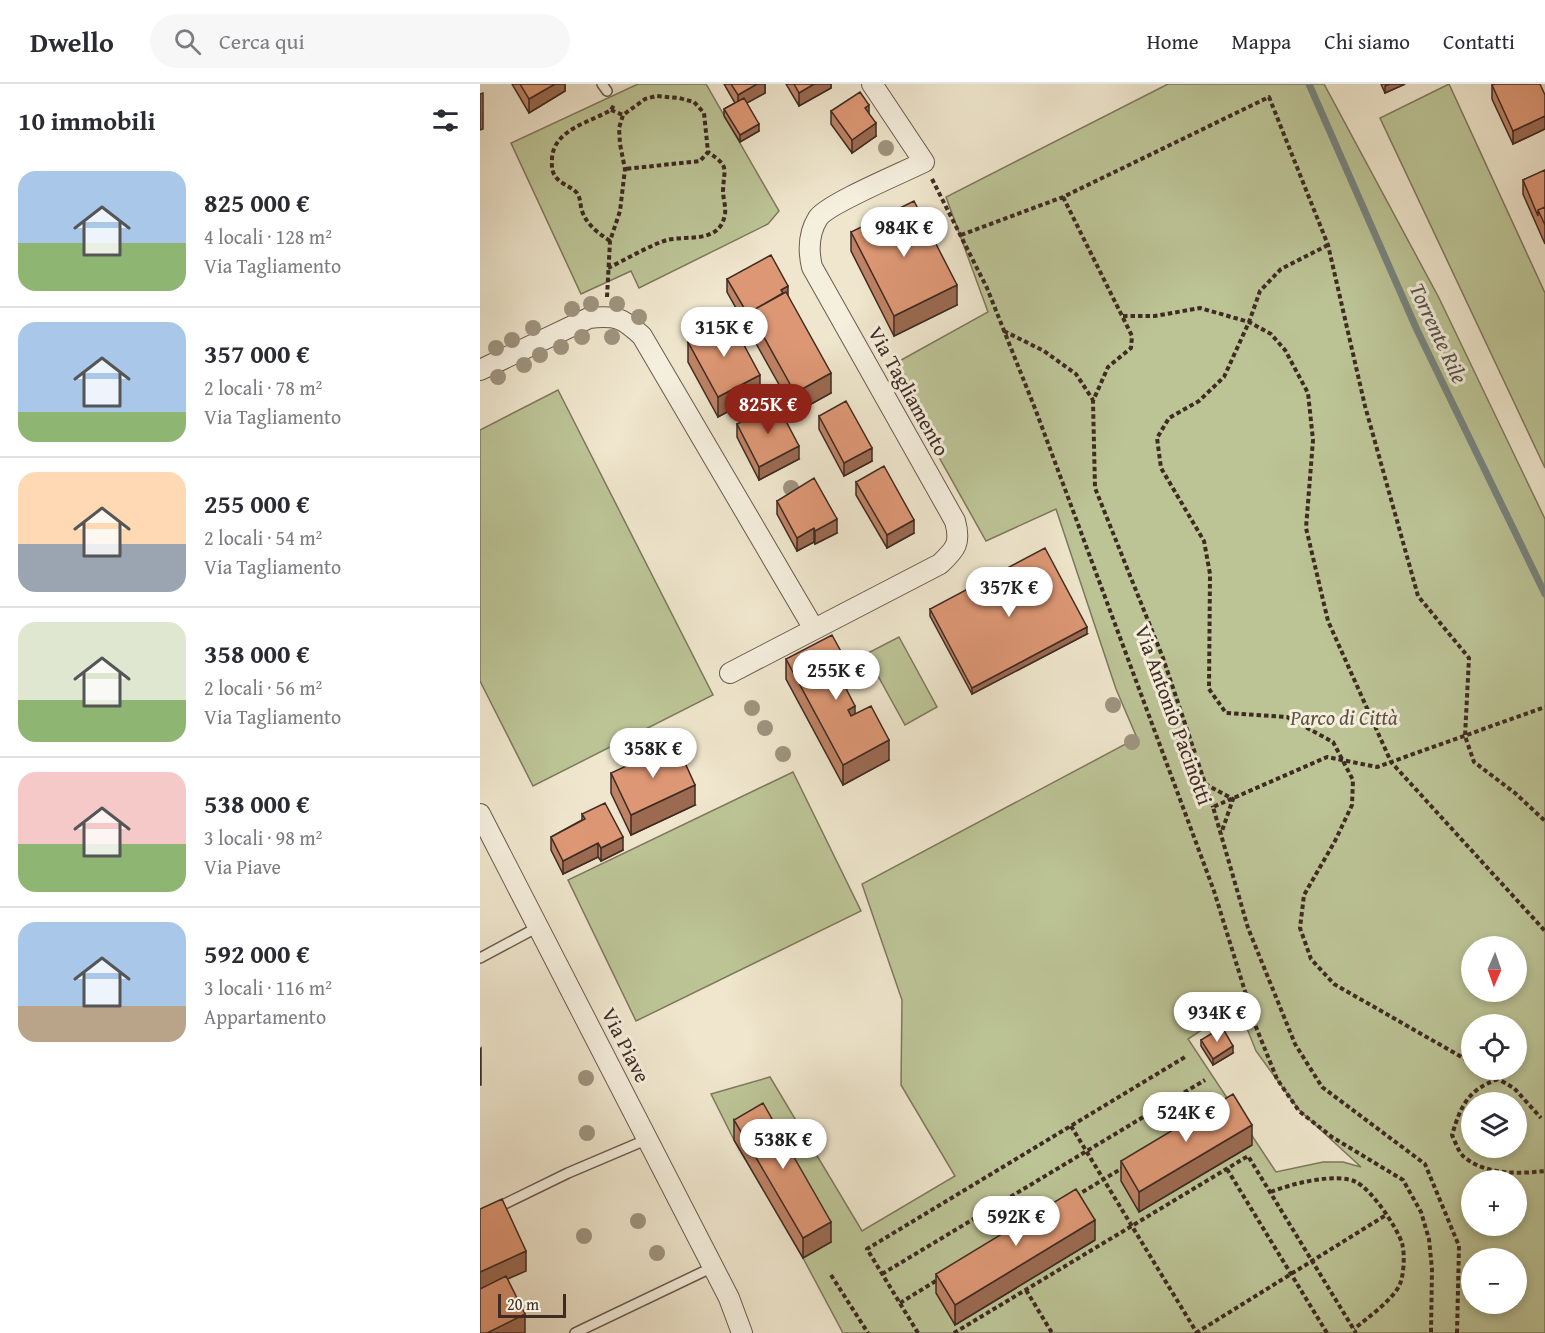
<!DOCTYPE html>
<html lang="it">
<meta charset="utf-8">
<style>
body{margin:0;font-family:"Gentium Book Plus",serif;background:#f7f7f7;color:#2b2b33;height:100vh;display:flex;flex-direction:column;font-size:22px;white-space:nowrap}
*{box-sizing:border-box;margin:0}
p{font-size:20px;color:#7c7c81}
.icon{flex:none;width:33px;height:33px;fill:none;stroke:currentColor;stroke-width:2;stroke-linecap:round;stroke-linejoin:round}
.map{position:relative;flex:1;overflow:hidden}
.panel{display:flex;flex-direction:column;background:#fff;width:480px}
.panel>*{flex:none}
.needle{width:39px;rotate:182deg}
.tools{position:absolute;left:981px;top:852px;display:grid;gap:12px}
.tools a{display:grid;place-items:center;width:66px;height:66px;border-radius:50%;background:#fff;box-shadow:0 3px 9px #0003;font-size:30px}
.scale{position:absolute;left:18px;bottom:15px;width:68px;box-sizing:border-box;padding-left:6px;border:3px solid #3f2b23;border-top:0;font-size:16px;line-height:21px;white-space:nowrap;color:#3f2b23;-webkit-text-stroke:4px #f5efde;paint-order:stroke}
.price{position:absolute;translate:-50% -51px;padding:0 14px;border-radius:21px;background:#fff;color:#222;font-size:20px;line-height:39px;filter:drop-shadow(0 2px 3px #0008)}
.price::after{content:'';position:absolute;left:50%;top:36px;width:18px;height:14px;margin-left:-9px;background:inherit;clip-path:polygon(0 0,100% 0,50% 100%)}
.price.active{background:#8f2418;color:#fff}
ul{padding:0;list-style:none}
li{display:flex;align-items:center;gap:18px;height:150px;padding:0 18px}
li+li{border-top:2px solid #e1e1e2}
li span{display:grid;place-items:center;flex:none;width:168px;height:120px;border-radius:18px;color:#555}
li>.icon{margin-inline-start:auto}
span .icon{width:72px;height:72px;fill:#fffc;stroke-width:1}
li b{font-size:26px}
h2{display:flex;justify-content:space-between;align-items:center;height:72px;padding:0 18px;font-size:26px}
header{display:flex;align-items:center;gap:36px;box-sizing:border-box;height:84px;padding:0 30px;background:#fff;border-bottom:2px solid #e1e1e2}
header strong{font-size:28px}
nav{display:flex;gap:33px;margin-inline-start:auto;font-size:21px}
.search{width:420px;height:54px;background:#f7f7f7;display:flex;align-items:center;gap:15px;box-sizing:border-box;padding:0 21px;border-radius:33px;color:#7c7c81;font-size:22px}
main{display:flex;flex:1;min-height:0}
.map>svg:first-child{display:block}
</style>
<header>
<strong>Dwello</strong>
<div class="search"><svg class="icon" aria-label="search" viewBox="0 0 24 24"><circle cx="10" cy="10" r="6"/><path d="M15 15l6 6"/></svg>Cerca qui</div>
<nav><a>Home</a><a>Mappa</a><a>Chi siamo</a><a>Contatti</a></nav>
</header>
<main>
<section class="panel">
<h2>10 immobili<svg class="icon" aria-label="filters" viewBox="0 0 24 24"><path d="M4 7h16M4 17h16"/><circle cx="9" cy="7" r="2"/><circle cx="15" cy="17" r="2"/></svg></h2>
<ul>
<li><span style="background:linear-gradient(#a9c7e8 60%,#8fb573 0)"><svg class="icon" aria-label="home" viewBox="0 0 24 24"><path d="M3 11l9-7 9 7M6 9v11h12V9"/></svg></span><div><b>825 000 €</b><p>4 locali · 128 m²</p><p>Via Tagliamento</p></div></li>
<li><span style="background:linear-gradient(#a9c7e8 75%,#8fb573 0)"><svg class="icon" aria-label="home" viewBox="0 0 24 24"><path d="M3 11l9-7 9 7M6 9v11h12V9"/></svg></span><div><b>357 000 €</b><p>2 locali · 78 m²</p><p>Via Tagliamento</p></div></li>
<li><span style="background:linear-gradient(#ffd9b3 60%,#9aa5b1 0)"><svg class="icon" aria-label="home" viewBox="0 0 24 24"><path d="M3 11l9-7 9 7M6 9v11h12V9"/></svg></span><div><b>255 000 €</b><p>2 locali · 54 m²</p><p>Via Tagliamento</p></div></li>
<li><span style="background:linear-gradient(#dfe7d0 65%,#8fb573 0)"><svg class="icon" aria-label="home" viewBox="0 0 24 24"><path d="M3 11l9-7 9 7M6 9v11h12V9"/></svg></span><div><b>358 000 €</b><p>2 locali · 56 m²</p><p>Via Tagliamento</p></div></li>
<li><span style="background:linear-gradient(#f6c9c9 60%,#8fb573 0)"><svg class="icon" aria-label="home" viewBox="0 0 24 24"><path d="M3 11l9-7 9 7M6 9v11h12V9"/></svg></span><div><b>538 000 €</b><p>3 locali · 98 m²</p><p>Via Piave</p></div></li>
<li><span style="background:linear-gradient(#a9c7e8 70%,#b9a48a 0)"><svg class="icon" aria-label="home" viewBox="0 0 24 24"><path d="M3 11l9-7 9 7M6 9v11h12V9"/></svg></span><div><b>592 000 €</b><p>3 locali · 116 m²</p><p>Appartamento</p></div></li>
</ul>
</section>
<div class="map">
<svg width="1065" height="1249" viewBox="0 0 1065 1249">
<rect width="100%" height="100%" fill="#efe6cd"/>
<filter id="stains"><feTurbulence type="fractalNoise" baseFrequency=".00333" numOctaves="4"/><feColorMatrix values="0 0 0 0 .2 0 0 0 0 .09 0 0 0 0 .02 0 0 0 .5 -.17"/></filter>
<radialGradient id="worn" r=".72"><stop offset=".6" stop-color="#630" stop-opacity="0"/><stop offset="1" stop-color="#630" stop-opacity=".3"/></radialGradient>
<path fill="#bcc496" stroke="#7e785c" stroke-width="1.5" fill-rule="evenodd" d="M 158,0 L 226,0 L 299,127 L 288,140 L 159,204 L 151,187 L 101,210 L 31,59 Z
M 688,0 L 844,0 L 959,214 L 1065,435 L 1065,1249 L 363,1249 L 323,1174 L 254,1056 L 231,1010 L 290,993 L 382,1147 L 475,1092 L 421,1001 L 422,916 L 382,800 L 657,654 L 636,605 L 576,425 L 506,457 L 414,293 L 414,280 L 508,228 L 466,113 ZM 992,862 L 1036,862 L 1036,908 L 992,908 ZM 758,922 L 776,967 L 819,1026 L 881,1083 L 863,1078 L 843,1078 L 796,1088 L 708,955 ZM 992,940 L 1036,940 L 1036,986 L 992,986 ZM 992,1018 L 1036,1018 L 1036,1064 L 992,1064 ZM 992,1096 L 1036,1096 L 1036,1142 L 992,1142 ZM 992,1174 L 1036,1174 L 1036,1220 L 992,1220 Z
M 969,0 L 1065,209 L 1065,384 L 900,34 Z
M 78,306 L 233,611 L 53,702 L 0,597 L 0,346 Z
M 419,553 L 457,623 L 425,641 L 386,570 Z
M 313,688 L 381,827 L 156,937 L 88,796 Z"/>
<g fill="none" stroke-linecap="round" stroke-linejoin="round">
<path stroke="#76837f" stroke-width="7" d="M 829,0 L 937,246 L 1065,510"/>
<defs>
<path id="lane" d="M 122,0 L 127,7
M 0,874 L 58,843
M 0,1132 L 88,1089 L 168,1055
M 95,1249 L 233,1183"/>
<path id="street" d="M 0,286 L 109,234 C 136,231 143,234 162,252 L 334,545
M 250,589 L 460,480 C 476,465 481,459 475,437 L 332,183 C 328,166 328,150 338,134 C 347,120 424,88 444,78 L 392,0
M 0,730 L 249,1214 L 262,1249"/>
</defs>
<use href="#lane" stroke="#6b5a4e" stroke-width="12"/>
<use href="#street" stroke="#6b5a4e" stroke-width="22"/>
<path stroke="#3f2b23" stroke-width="4" stroke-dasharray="4.5 3" stroke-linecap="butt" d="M 131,26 L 143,31
M 452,95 L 507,204 L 556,327 L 734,807 L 776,943 L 797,995 L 819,1027 L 852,1053 L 923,1096 L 941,1128 L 949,1155 L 952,1185 L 951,1249
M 583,113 L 652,252 L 651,264 L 628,283 L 613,317 L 615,404 L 683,574 L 733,723
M 481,151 L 583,113 L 789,13 L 848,161 L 885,322 L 938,512 L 989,574 L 985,652 L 994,678 L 1035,709 L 1065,737
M 130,157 C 118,149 107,141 102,127 C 100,121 101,115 97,109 C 91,102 80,100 75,92 C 71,86 72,80 72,74 C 74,45 111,38 131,26 L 134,21
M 848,161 L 801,185 L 780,207 L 769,238 L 744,293 L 719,317 L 689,334 L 677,354 L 681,384 L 724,457 L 730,490 L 729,605 L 746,629 L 807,633 L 853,658 L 873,696 L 872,721 L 855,757 L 824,811 L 820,844 L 831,875 L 854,900 L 992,979
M 128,184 C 145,176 170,161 187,156 C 209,151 240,160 245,130 C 246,122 243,114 243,107 C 244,83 250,83 228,68
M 127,213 L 130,157 L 140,127 L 145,85 L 140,60 L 139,44 L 143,31 L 165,15 L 176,12 L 199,14 L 214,18 L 224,29 L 228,68 L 220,77 L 145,85
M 643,232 L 675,232 L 720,224 L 769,238 L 791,250 L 805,266 L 828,309 L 833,356 L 826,444 L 848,537 L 911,678 L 1065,847
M 524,247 L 564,267 L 596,290 L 613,316
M 725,700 L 753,715 L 741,750
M 1002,986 L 1034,1004 L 1061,1034
M 1018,995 C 988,1006 981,1021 972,1051 C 975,1057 978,1067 983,1072 C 1004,1091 1039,1090 1065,1087
M 591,1042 L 717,1249
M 747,1085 L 847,1249
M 791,1108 C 810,1100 857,1088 876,1098 C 892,1106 916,1142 922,1159 C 925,1170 924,1190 920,1200 C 914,1215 886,1235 874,1245
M 596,1112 L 644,1083
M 402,1190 L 725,996
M 351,1191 L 388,1249
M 546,1206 L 572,1249
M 420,1219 L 459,1195
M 438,1249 L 387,1165 L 705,973
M 474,1249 L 768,1072 L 876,1249
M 716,1249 L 906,1131
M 977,1249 L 979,1162 L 945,1080 L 842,1003 L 815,960 L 768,844 L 733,723 L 847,673 L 897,683 L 1065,623"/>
<use href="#lane" stroke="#f5efde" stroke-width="9"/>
<use href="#street" stroke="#f5efde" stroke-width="20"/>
</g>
<g fill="#9f947f">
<circle cx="406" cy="64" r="8"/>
<circle cx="111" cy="220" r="8"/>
<circle cx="137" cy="220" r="8"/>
<circle cx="92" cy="225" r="8"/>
<circle cx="159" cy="233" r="8"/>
<circle cx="53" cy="244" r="8"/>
<circle cx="102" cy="253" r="8"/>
<circle cx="132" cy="253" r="8"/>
<circle cx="32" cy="256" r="8"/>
<circle cx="81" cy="263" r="8"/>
<circle cx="16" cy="264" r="8"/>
<circle cx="60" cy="271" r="8"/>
<circle cx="44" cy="281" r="8"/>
<circle cx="18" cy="293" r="8"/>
<circle cx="311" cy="404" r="8"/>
<circle cx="633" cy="621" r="8"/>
<circle cx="272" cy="624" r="8"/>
<circle cx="285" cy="644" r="8"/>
<circle cx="652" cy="658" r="8"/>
<circle cx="303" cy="670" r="8"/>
<circle cx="106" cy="994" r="8"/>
<circle cx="107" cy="1049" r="8"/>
<circle cx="158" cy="1137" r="8"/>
<circle cx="104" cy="1152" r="8"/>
<circle cx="177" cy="1169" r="8"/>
</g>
<path fill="#be8264" stroke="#3f2b23" stroke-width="1.5" d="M 32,0 L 85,0 L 85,7 L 49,29 Z
M 244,0 L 285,0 L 285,9 L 266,19 L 279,47 L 260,58 L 244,32 L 244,25 L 255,19 Z
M 306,0 L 351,0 L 351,4 L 319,22 Z
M 901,0 L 925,0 L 905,9 Z
M 1012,1 L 1065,11 L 1065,45 L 1033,60 L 1012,15 Z
M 351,27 L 396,52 L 372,69 L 351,40 Z
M 1065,86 L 1065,160 L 1043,110 L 1043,96 Z
M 371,148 L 477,221 L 414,252 L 371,167 Z
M 247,195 L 308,212 L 351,309 L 315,329 L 247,208 Z
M 208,258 L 280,310 L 238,333 L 208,278 Z
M 339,332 L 392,377 L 364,392 L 339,345 Z
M 257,340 L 319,375 L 279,396 L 257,353 Z
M 376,398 L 434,449 L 407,464 L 376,411 Z
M 297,417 L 357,449 L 335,460 L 334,458 L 317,467 L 297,430 Z
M 450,525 L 607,550 L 492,610 L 450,532 Z
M 306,575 L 370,603 L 366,605 L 375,630 L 409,676 L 363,701 L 306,595 Z
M 131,689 L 215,721 L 151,751 L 131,709 Z
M 102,730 L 143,766 L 121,777 L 118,773 L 83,790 L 71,766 L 71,753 L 102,736 Z
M 721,956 L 753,969 L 733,981 L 721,962 Z
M 254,1036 L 351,1158 L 323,1174 L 254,1056 Z
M 772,1061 L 659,1128 L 641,1097 L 641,1077 Z
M 615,1156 L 475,1241 L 456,1209 L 456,1190 Z"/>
<path fill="#9b6a51" stroke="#3f2b23" stroke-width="1.5" d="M 75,0 L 85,0 L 85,7 L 49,29 L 49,15 Z
M 277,0 L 285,0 L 285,9 L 258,24 L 258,11 Z
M 334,0 L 351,0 L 351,4 L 319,22 L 319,9 Z
M 910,0 L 925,0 L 905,9 L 905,2 Z
M 3,9 L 3,45 L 0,46 L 0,10 Z
M 389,21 L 389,35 L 385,24 Z
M 1065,32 L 1065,45 L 1033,60 L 1033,47 Z
M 396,39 L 396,52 L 372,69 L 372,56 Z
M 279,40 L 279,47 L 260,58 L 260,51 Z
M 477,201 L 477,221 L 414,252 L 414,232 Z
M 308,202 L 308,215 L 306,216 L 301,206 Z
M 351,289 L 351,309 L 315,329 L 315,309 Z
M 280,291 L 280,310 L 238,333 L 238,313 Z
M 319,362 L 319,375 L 279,396 L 279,383 Z
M 392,364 L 392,377 L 364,392 L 364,379 Z
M 357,435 L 357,449 L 335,460 L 335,447 Z
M 434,436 L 434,449 L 407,464 L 407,451 Z
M 334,444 L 334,458 L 317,467 L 317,454 Z
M 607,543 L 607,550 L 492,610 L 492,604 Z
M 370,584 L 370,603 L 351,613 L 351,594 Z
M 375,622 L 375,641 L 368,626 Z
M 409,656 L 409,676 L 363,701 L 363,681 Z
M 215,701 L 215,721 L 151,751 L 151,731 Z
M 143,753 L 143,766 L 121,777 L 121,764 Z
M 118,759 L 118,773 L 83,790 L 83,777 Z
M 753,962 L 753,969 L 733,981 L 733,975 Z
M 1,964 L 1,1001 L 0,1001 L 0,965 Z
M 772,1041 L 772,1061 L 659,1128 L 659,1108 Z
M 615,1136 L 615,1156 L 475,1241 L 475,1221 Z
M 351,1138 L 351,1158 L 323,1174 L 323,1154 Z
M 46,1167 L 46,1187 L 0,1207 L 0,1188 Z
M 45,1230 L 45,1249 L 7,1249 Z"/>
<path fill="#dd9774" stroke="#3f2b23" stroke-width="1.5" d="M 40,0 L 75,0 L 49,15 Z
M 251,0 L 277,0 L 258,11 Z
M 314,0 L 334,0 L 319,9 Z
M 1015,0 L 1060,0 L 1065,11 L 1065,32 L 1033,47 L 1012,1 Z
M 380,8 L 389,21 L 385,24 L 396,39 L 372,56 L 351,27 Z
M 264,14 L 279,40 L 260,51 L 244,25 Z
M 1065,86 L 1065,123 L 1058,126 L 1058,132 L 1043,96 Z
M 434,117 L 477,201 L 414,232 L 371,148 Z
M 1065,123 L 1065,141 L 1058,126 Z
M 291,171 L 308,202 L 301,206 L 303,209 L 270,228 L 270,234 L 247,195 Z
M 306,208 L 351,289 L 315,309 L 270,228 Z
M 250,235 L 280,291 L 238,313 L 208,258 Z
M 366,317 L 392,364 L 364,379 L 339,332 Z
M 297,320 L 319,362 L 279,383 L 257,340 Z
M 404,382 L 434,436 L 407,451 L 376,398 Z
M 334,394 L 357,435 L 335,447 L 334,444 L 317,454 L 297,417 Z
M 565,464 L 607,543 L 492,604 L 450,525 Z
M 352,551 L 370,584 L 351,594 L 355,601 L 362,597 L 375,622 L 368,626 L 371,632 L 391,622 L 409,656 L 363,681 L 306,575 Z
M 196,659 L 215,701 L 151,731 L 131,689 Z
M 125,719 L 143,753 L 121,764 L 118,759 L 83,777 L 71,753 L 105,735 L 102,730 Z
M 742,943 L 753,962 L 733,975 L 721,956 Z
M 753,1010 L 772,1041 L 659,1108 L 641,1077 Z
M 283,1019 L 351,1138 L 323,1154 L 254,1036 Z
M 596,1105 L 615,1136 L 475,1221 L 456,1190 Z
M 22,1115 L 46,1167 L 0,1188 L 0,1125 Z
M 26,1192 L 45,1230 L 7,1249 L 0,1249 L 0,1205 Z"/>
<g text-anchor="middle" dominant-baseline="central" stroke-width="6" stroke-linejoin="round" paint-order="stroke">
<g font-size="21" fill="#3f2b23" stroke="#f5efde">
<text transform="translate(429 307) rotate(61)">Via Tagliamento</text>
<text transform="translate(694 631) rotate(70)">Via Antonio Pacinotti</text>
<text transform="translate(146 961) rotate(63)">Via Piave</text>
</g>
<g font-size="21" font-style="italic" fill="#5e5140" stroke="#f5efde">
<text x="864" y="633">Parco di Città</text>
</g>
<g font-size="22" font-style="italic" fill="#565049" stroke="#f5efde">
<text transform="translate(959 249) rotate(65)">Torrente Rile</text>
</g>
</g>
<rect width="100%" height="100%" filter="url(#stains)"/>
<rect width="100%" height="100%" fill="url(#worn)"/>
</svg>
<div class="tools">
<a><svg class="needle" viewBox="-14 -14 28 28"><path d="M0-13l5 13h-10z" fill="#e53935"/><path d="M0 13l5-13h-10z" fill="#7c7c81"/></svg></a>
<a><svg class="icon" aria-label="locate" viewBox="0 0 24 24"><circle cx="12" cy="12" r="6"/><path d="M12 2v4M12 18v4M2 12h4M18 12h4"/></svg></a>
<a><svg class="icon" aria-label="layers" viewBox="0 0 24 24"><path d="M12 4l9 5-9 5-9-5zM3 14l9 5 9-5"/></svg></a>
<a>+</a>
<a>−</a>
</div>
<div class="scale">20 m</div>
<b class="price" style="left:424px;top:174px">984K €</b>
<b class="price" style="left:244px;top:274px">315K €</b>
<b class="price active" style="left:288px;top:351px">825K €</b>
<b class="price" style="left:529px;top:534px">357K €</b>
<b class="price" style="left:356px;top:617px">255K €</b>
<b class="price" style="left:173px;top:695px">358K €</b>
<b class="price" style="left:737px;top:959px">934K €</b>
<b class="price" style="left:706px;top:1059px">524K €</b>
<b class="price" style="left:303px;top:1086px">538K €</b>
<b class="price" style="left:536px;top:1163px">592K €</b>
</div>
</main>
